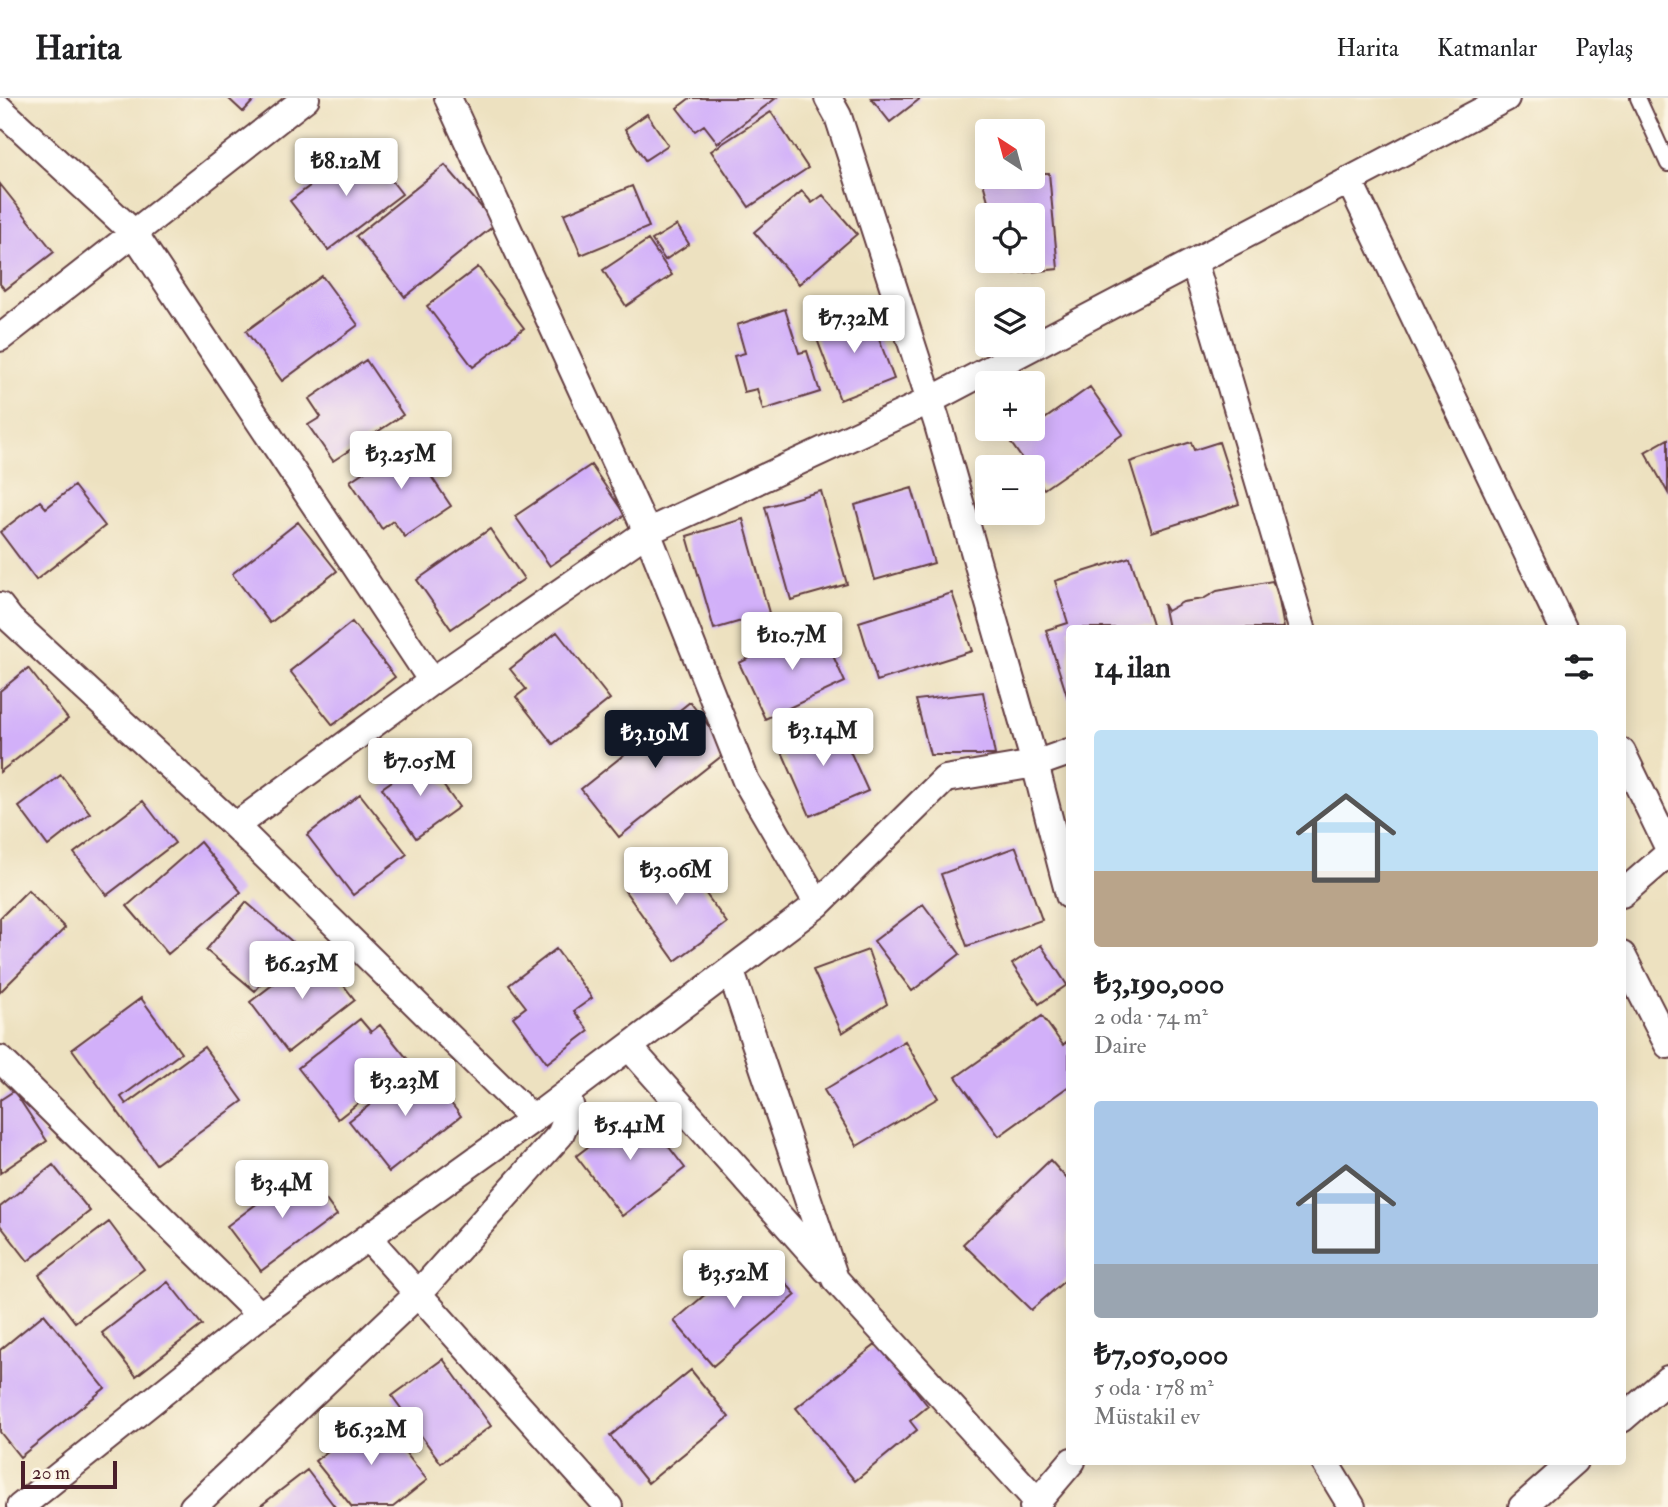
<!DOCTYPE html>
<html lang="tr">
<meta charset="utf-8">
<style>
body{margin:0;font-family:"IM FELL Double Pica",serif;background:#f2f2f2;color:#202124;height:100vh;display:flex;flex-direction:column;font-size:26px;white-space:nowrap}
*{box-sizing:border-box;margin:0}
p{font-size:23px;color:#757577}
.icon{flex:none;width:38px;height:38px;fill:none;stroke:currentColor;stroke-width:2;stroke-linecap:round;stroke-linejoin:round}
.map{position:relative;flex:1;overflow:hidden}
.side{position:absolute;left:1066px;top:527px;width:560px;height:840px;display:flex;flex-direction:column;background:#fff;border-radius:7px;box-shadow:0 4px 18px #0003}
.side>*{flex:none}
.needle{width:46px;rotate:324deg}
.fabs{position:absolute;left:975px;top:21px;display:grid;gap:14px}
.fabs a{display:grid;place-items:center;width:70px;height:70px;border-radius:7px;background:#fff;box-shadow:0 4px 18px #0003;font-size:35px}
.scale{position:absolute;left:21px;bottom:18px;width:96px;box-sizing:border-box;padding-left:7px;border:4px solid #4a1f2b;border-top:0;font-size:19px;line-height:24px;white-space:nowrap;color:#4a1f2b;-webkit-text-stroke:5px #fcf5e5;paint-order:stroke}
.price{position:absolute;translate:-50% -60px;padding:0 16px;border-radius:7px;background:#fff;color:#222;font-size:23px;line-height:46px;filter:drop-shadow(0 2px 4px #0008)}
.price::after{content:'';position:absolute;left:50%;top:42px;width:21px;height:16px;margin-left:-10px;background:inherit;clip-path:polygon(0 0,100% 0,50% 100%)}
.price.selected{background:#111827;color:#fff}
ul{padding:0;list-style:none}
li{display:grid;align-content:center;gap:14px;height:371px;padding:0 28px}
li span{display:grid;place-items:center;height:217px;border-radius:7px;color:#555}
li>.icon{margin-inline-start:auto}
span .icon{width:126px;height:126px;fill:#fffc;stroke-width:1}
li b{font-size:30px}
h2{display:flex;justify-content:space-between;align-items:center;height:84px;padding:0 28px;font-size:30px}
header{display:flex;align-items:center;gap:42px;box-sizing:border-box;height:98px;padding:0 35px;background:#fff;border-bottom:2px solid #e0e0e0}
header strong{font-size:33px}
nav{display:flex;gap:38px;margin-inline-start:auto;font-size:24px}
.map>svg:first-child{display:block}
</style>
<header>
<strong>Harita</strong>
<nav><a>Harita</a><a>Katmanlar</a><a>Paylaş</a></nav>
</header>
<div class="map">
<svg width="1668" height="1409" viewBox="0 0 1668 1409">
<rect width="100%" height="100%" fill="#fcf5e5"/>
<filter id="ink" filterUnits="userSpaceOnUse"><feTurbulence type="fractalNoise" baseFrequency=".0143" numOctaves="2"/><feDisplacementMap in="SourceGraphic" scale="14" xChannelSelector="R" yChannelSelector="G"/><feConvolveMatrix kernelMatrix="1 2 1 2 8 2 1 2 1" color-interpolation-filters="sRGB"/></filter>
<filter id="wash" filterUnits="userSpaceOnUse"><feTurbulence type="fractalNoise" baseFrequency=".00686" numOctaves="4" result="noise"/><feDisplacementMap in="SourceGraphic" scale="28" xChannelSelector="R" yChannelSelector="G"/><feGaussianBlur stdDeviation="1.57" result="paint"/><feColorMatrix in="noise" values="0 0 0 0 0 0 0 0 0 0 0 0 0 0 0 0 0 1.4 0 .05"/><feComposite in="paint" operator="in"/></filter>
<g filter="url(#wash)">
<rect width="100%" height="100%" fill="#ede1c0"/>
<g id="blocks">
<path fill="#d2b0f9" d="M 228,0 L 256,0 L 243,14 Z
M 690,0 L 776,0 L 718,45 L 704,27 L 695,33 L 677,10 Z
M 871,0 L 921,0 L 890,24 Z
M 771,14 L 808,70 L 749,109 L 711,53 Z
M 647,16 L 668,47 L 645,62 L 625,31 Z
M 364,47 L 402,96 L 328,152 L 290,103 Z
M 445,67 L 496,126 L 405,199 L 356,138 Z
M 1033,68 L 1035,75 L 1049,75 L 1058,171 L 1009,176 L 1005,163 L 1032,163 L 1032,117 L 992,117 L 980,74 L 987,72 L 987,79 L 1032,79 Z
M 0,86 L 54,154 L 5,192 L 0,186 Z
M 632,88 L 649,129 L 581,157 L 564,116 Z
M 802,93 L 812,105 L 823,97 L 857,136 L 799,186 L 754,134 Z
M 677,127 L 689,146 L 665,162 L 652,142 Z
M 648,142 L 672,177 L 626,208 L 603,172 Z
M 478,169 L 524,230 L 473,269 L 427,208 Z
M 322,178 L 358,227 L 282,283 L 246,233 Z
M 785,211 L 799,255 L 807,253 L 820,294 L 763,312 L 757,291 L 744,294 L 734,258 L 745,255 L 737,227 Z
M 868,212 L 894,281 L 840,302 L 814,233 Z
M 366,262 L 403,317 L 333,363 L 308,327 L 321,319 L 309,301 Z
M 1090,289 L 1123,336 L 1044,391 L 1032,376 L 1032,369 L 1028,369 L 1011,345 Z
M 1668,341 L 1668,395 L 1645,354 Z
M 408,344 L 451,408 L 405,439 L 393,423 L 382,431 L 350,383 Z
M 1191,344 L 1194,352 L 1219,344 L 1239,406 L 1152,434 L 1130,364 Z
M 591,367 L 625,417 L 550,468 L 515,418 Z
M 74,388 L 105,428 L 36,482 L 0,434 L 40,403 L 46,410 Z
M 912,390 L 934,465 L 875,482 L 855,407 Z
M 821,393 L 847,486 L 791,502 L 765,409 Z
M 743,421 L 769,515 L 714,531 L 687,438 Z
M 298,424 L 337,473 L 270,525 L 232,476 Z
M 490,431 L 524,481 L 451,531 L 417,482 Z
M 1130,459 L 1153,530 L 1069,530 L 1069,604 L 1046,532 L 1068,525 L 1055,483 Z
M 1272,483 L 1277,492 L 1284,530 L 1168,530 L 1163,506 L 1167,513 L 1183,504 L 1203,501 L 1217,493 Z
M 952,495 L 972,553 L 877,583 L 859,524 Z
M 352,524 L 395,579 L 333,627 L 290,573 Z
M 819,527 L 845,584 L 765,621 L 739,565 Z
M 557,534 L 610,601 L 553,646 L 516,599 L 526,591 L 510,571 Z
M 28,570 L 68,621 L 0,674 L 0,593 Z
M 983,594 L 995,657 L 930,657 L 916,602 Z
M 690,604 L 728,653 L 619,739 L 581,691 Z
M 836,622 L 868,693 L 810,718 L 779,647 Z
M 424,661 L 459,709 L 416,740 L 382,690 Z
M 61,677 L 90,715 L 48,748 L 19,709 Z
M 360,696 L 407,756 L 353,797 L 307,737 Z
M 143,703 L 175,745 L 107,797 L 74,755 Z
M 200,744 L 241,794 L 168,856 L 127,808 Z
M 1016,749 L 1042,822 L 967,848 L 941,776 Z
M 677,756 L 727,825 L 675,863 L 625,793 Z
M 28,792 L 65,830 L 0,894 L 0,820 Z
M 246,804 L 295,846 L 255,893 L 206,852 Z
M 923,806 L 960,856 L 912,893 L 874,843 Z
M 1041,847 L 1067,887 L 1039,906 L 1012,866 Z
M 556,851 L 592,900 L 574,913 L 589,933 L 547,965 L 513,919 L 526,909 L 509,887 Z
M 868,852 L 887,906 L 842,935 L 813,872 Z
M 317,853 L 355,902 L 288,954 L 250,904 Z
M 141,900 L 181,955 L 121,999 L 126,1006 L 204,949 L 243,1003 L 156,1066 L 72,951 Z
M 1042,918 L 1063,947 L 1066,944 L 1069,949 L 1069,988 L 999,1038 L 956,979 Z
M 360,921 L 371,934 L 380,927 L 410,964 L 338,1021 L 298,970 Z
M 905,943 L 938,1000 L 857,1048 L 824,992 Z
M 421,967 L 461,1018 L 389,1074 L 349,1023 Z
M 14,993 L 47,1043 L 0,1075 L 0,1002 Z
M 639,1010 L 685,1070 L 622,1118 L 576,1058 Z
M 1050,1062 L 1069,1083 L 1069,1179 L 1031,1212 L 963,1146 Z
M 53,1067 L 90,1113 L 28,1163 L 0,1127 L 0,1109 Z
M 303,1071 L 337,1117 L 261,1173 L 227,1128 Z
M 109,1124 L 144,1171 L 75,1224 L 39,1177 Z
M 749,1159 L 764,1176 L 772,1169 L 796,1197 L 713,1268 L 674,1223 Z
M 168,1184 L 202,1227 L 136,1278 L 102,1235 Z
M 44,1216 L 105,1290 L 20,1359 L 0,1334 L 0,1252 Z
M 878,1245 L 928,1308 L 910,1323 L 917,1332 L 855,1383 L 796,1310 Z
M 443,1261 L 491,1328 L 441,1365 L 392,1298 Z
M 691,1272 L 729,1319 L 648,1385 L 610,1338 Z
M 375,1316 L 427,1382 L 393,1409 L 352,1409 L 315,1363 Z
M 307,1372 L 335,1409 L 259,1409 Z"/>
</g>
</g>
<g filter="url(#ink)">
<use href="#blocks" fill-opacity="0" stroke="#623c41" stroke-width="2"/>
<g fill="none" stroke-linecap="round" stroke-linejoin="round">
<defs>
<path id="lane" d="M 1638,0 L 1668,66"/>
<path id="street" d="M 448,0 L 647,434 L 931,302 L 1506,0
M 828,0 L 838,18 L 938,327 L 1035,666 L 1069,797
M 0,11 L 134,135 L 432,583
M 1349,82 L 1563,530
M 1194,164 L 1302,530
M 0,240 L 306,0
M 0,508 L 10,521 L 235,728 L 533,1021
M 1622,654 L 1668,749
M 235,728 L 432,583 L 647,434 L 746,683 L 818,806
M 1622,796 L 1668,756
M 1622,857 L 1668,947
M 731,874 L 835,1181 L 1038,1404
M 629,949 L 827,1172
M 0,961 L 260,1217
M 368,1140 L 609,1409
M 1622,1321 L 1668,1281
M 1324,1363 L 1352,1409
M 20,1409 L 260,1217 L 533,1021 L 818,806 L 945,681 L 1035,666 L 1069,654
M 193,1409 L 418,1196 L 560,1037 L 571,1011 L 567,995
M 1033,1409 L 1072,1363
M 1522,1409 L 1574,1363"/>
</defs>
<use href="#lane" stroke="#623c41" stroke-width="18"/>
<use href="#street" stroke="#623c41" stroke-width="30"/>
<use href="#lane" stroke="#fff" stroke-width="14"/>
<use href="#street" stroke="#fff" stroke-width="26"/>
</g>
</g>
</svg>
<div class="fabs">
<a><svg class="needle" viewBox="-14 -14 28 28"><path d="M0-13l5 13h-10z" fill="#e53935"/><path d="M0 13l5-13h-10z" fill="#757577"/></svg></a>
<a><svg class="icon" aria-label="locate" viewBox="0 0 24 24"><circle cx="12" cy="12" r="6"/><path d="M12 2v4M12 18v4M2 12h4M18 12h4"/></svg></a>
<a><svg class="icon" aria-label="layers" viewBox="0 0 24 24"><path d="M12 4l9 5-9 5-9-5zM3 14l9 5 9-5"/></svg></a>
<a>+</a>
<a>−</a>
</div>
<div class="scale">20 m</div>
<b class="price" style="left:346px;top:100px">₺8.12M</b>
<b class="price" style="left:854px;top:257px">₺7.32M</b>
<b class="price" style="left:401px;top:393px">₺3.25M</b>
<b class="price" style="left:792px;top:574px">₺10.7M</b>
<b class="price" style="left:823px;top:670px">₺3.14M</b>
<b class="price selected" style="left:655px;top:672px">₺3.19M</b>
<b class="price" style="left:420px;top:700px">₺7.05M</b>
<b class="price" style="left:676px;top:809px">₺3.06M</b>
<b class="price" style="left:302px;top:903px">₺6.25M</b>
<b class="price" style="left:405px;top:1020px">₺3.23M</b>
<b class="price" style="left:630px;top:1064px">₺5.41M</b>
<b class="price" style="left:282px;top:1122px">₺3.4M</b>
<b class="price" style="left:734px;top:1212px">₺3.52M</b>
<b class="price" style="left:371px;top:1369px">₺6.32M</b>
<section class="side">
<h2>14 ilan<svg class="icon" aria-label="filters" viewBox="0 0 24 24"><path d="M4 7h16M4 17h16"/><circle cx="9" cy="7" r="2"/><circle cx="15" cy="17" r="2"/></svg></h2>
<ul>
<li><span style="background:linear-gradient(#bfe0f5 65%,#b9a48a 0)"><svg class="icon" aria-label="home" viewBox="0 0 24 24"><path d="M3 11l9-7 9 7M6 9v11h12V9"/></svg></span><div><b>₺3,190,000</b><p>2 oda · 74 m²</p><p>Daire</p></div></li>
<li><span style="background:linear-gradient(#a9c7e8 75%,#9aa5b1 0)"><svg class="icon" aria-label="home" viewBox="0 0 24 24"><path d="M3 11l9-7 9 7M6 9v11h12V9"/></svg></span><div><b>₺7,050,000</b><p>5 oda · 178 m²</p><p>Müstakil ev</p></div></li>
</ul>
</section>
</div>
